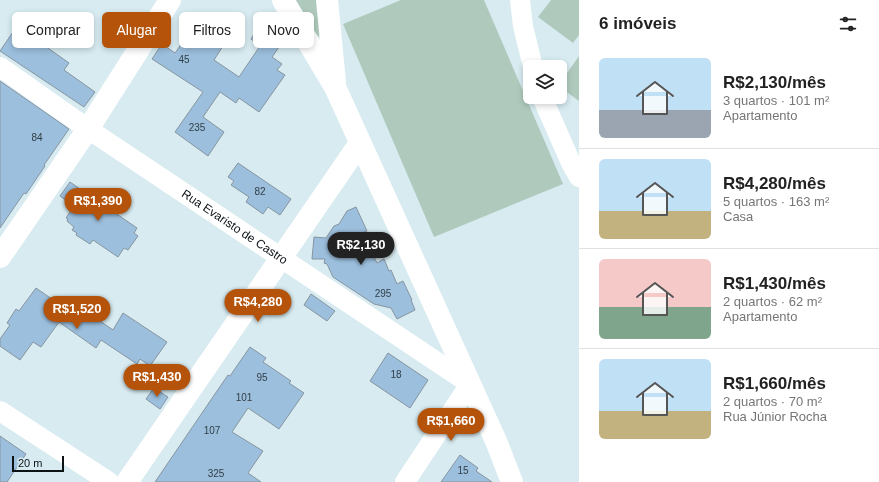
<!DOCTYPE html>
<html lang="pt">
<meta charset="utf-8">
<style>
body{margin:0;font-family:Arial,sans-serif;background:#f2f2f2;color:#222;height:100vh;display:flex;flex-direction:column;font-size:15px;white-space:nowrap}
*{box-sizing:border-box;margin:0}
p{font-size:13px;color:#767676}
.icon{flex:none;width:22px;height:22px;fill:none;stroke:currentColor;stroke-width:2;stroke-linecap:round;stroke-linejoin:round}
.map{position:relative;flex:1;overflow:hidden}
.details{display:flex;flex-direction:column;background:#fff;width:300px}
.details>*{flex:none}
.guide{position:absolute;left:12px;top:12px;width:380px;height:36px;display:flex;gap:8px}
.controls{position:absolute;left:523px;top:60px;display:grid;gap:8px}
.controls a{display:grid;place-items:center;width:44px;height:44px;border-radius:6px;background:#fff;box-shadow:0 2px 6px #0003;font-size:20px}
.scale{position:absolute;left:12px;bottom:10px;width:52px;box-sizing:border-box;padding-left:4px;border:2px solid #0c1315;border-top:0;font-size:11px;line-height:14px;white-space:nowrap;color:#0c1315;-webkit-text-stroke:3px #d7ebf1;paint-order:stroke}
.price{position:absolute;translate:-50% -34px;padding:0 9px;border-radius:14px;background:#b45309;color:#fff;font-size:13px;line-height:26px;filter:drop-shadow(0 1px 2px #0008)}
.price::after{content:'';position:absolute;left:50%;top:24px;width:12px;height:9px;margin-left:-6px;background:inherit;clip-path:polygon(0 0,100% 0,50% 100%)}
.price.on{background:#222;color:#fff}
ul{padding:0;list-style:none}
li{display:flex;align-items:center;gap:12px;height:100px;padding:0 20px}
li+li{border-top:1px solid #e0e0e0}
li span{display:grid;place-items:center;flex:none;width:112px;height:80px;border-radius:6px;color:#555}
li>.icon{margin-inline-start:auto}
span .icon{width:48px;height:48px;fill:#fffc;stroke-width:1}
li b{font-size:17px}
h2{display:flex;justify-content:space-between;align-items:center;height:48px;padding:0 20px;font-size:17px}
.tag{padding:0 14px;border-radius:6px;background:#fff;box-shadow:0 2px 6px #0003;font-size:14px;line-height:36px}
.tag.on{background:#b45309;color:#fff}
main{display:flex;flex:1;min-height:0}
.map>svg:first-child{display:block}
</style>
<main>
<div class="map">
<svg width="579" height="482" viewBox="0 0 579 482">
<rect width="100%" height="100%" fill="#d7ebf1"/>
<path fill="#afcabd" d="M 293,0 L 317,0 L 320,35 L 318,37 Z
M 401,0 L 484,0 L 563,184 L 434,237 L 343,24 Z
M 551,0 L 579,0 L 579,35 L 573,43 L 538,17 Z
M 579,56 L 579,101 L 560,87 L 560,83 Z"/>
<path fill="#9cbfdd" stroke="#8795a0" d="M 264,19 L 287,36 L 272,57 L 282,64 L 277,70 L 285,75 L 259,112 L 239,98 L 236,103 L 220,92 L 203,117 L 224,132 L 208,156 L 175,132 L 203,92 L 152,59 L 162,44 L 175,53 L 194,26 L 223,46 L 214,60 L 239,77 L 260,46 L 251,39 Z
M 17,26 L 69,63 L 64,70 L 95,92 L 84,107 L 0,51 Z
M 0,81 L 69,129 L 44,165 L 45,166 L 26,194 L 24,193 L 0,228 Z
M 238,163 L 291,199 L 280,215 L 268,207 L 263,214 L 246,202 L 249,197 L 231,185 L 234,181 L 228,177 Z
M 70,182 L 137,228 L 134,233 L 138,236 L 128,250 L 124,248 L 118,257 L 93,240 L 90,244 L 76,235 L 77,233 L 72,230 L 74,227 L 67,221 L 68,219 L 66,218 L 74,206 L 60,196 Z
M 356,207 L 367,231 L 362,233 L 377,263 L 384,259 L 389,271 L 391,270 L 397,284 L 403,281 L 412,300 L 411,300 L 415,310 L 397,319 L 391,308 L 374,304 L 333,277 L 327,264 L 324,263 L 325,259 L 312,259 L 314,237 L 326,238 L 334,226 L 339,224 L 347,211 Z
M 36,288 L 79,318 L 84,310 L 113,330 L 123,313 L 167,342 L 150,366 L 140,359 L 137,364 L 101,340 L 96,348 L 59,322 L 41,347 L 33,342 L 20,360 L 0,346 L 0,339 L 10,325 L 7,323 L 16,309 L 19,311 Z
M 311,294 L 335,311 L 327,321 L 304,305 Z
M 250,347 L 266,358 L 263,362 L 291,381 L 289,383 L 304,393 L 279,429 L 248,408 L 232,432 L 263,451 L 248,473 L 261,482 L 155,482 L 217,391 L 228,375 L 230,376 Z
M 388,353 L 428,380 L 410,408 L 370,381 Z
M 154,388 L 168,397 L 160,409 L 146,399 Z
M 0,436 L 26,454 L 7,482 L 0,482 Z
M 460,455 L 478,468 L 476,471 L 492,482 L 441,482 Z"/>
<g fill="none" stroke-linecap="round" stroke-linejoin="round">
<g stroke="#fff" stroke-width="20">
<path d="M 520,0 L 523,26 L 533,67"/>
<path id="s1" d="M 0,67 L 88,129 L 470,384 L 405,482"/>
<path d="M 542,97 L 571,163 L 579,177"/>
<path d="M 0,411 L 109,482"/>
</g>
<path stroke="#fff" stroke-width="22" d="M 0,257 L 88,129 L 170,0
M 127,482 L 360,143"/>
<path stroke="#fff" stroke-width="22" d="M 283,0 L 335,87 L 496,441 L 512,482
M 327,0 L 335,82"/>
</g>
<g text-anchor="middle" dominant-baseline="central" stroke-width="3" stroke-linejoin="round" paint-order="stroke">
<g font-size="10" fill="#303e47">
<text x="184" y="59">45</text>
<text x="197" y="127">235</text>
<text x="37" y="137">84</text>
<text x="260" y="191">82</text>
<text x="383" y="293">295</text>
<text x="396" y="374">18</text>
<text x="262" y="377">95</text>
<text x="244" y="397">101</text>
<text x="212" y="430">107</text>
<text x="463" y="470">15</text>
<text x="216" y="473">325</text>
</g>
<g font-size="12" fill="#0c1315" stroke="#d7ebf1">
<text stroke="none"><textPath href="#s1" startOffset="284">Rua Evaristo de Castro</textPath></text>
</g>
</g>
</svg>
<div class="controls">
<a><svg class="icon" aria-label="layers" viewBox="0 0 24 24"><path d="M12 4l9 5-9 5-9-5zM3 14l9 5 9-5"/></svg></a>
</div>
<div class="scale">20 m</div>
<b class="price" style="left:98px;top:222px">R$1,390</b>
<b class="price on" style="left:361px;top:266px">R$2,130</b>
<b class="price" style="left:258px;top:323px">R$4,280</b>
<b class="price" style="left:77px;top:330px">R$1,520</b>
<b class="price" style="left:157px;top:398px">R$1,430</b>
<b class="price" style="left:451px;top:442px">R$1,660</b>
<div class="guide">
<a class="tag">Comprar</a>
<a class="tag on">Alugar</a>
<a class="tag">Filtros</a>
<a class="tag">Novo</a>
</div>
</div>
<section class="details">
<h2>6 imóveis<svg class="icon" aria-label="filters" viewBox="0 0 24 24"><path d="M4 7h16M4 17h16"/><circle cx="9" cy="7" r="2"/><circle cx="15" cy="17" r="2"/></svg></h2>
<ul>
<li><span style="background:linear-gradient(#bfe0f5 65%,#9aa5b1 0)"><svg class="icon" aria-label="home" viewBox="0 0 24 24"><path d="M3 11l9-7 9 7M6 9v11h12V9"/></svg></span><div><b>R$2,130/mês</b><p>3 quartos · 101 m²</p><p>Apartamento</p></div></li>
<li><span style="background:linear-gradient(#bfe0f5 65%,#c2b280 0)"><svg class="icon" aria-label="home" viewBox="0 0 24 24"><path d="M3 11l9-7 9 7M6 9v11h12V9"/></svg></span><div><b>R$4,280/mês</b><p>5 quartos · 163 m²</p><p>Casa</p></div></li>
<li><span style="background:linear-gradient(#f6c9c9 60%,#7fa58c 0)"><svg class="icon" aria-label="home" viewBox="0 0 24 24"><path d="M3 11l9-7 9 7M6 9v11h12V9"/></svg></span><div><b>R$1,430/mês</b><p>2 quartos · 62 m²</p><p>Apartamento</p></div></li>
<li><span style="background:linear-gradient(#bfe0f5 65%,#c2b280 0)"><svg class="icon" aria-label="home" viewBox="0 0 24 24"><path d="M3 11l9-7 9 7M6 9v11h12V9"/></svg></span><div><b>R$1,660/mês</b><p>2 quartos · 70 m²</p><p>Rua Júnior Rocha</p></div></li>
</ul>
</section>
</main>
